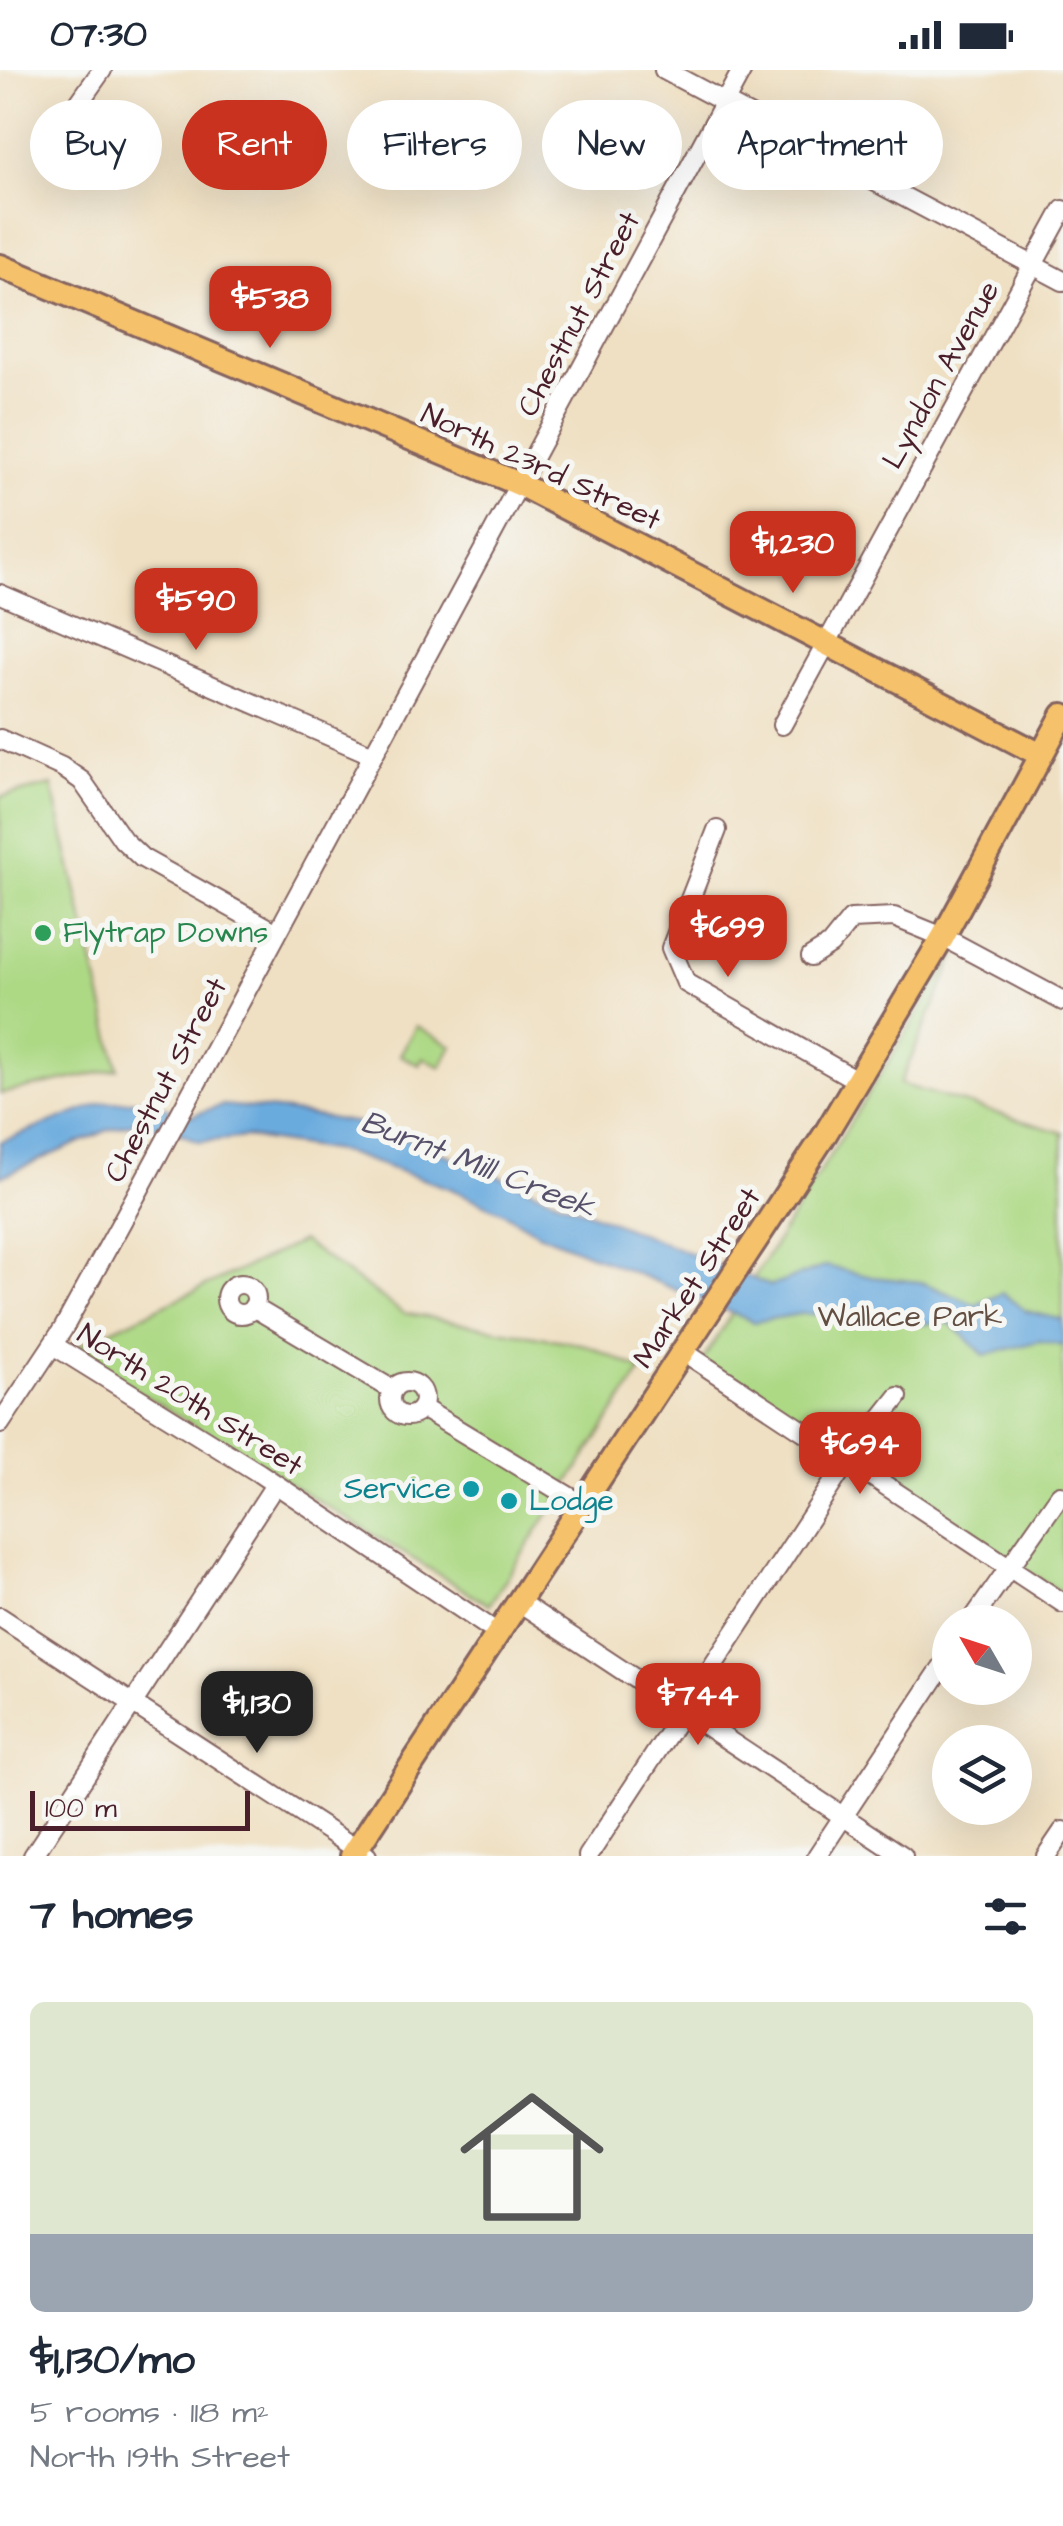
<!DOCTYPE html>
<meta charset="utf-8">
<style>
body{margin:0;font-family:"Architects Daughter",sans-serif;background:#f6f6f7;color:#1f2937;height:100vh;display:flex;flex-direction:column;font-size:38px;white-space:nowrap}
*{box-sizing:border-box;margin:0}
p{font-size:32px;color:#747a83}
.icon{flex:none;width:55px;height:55px;fill:none;stroke:currentColor;stroke-width:2;stroke-linecap:round;stroke-linejoin:round}
.map{position:relative;height:1786px;overflow:hidden}
.details{display:flex;flex-direction:column;background:#fff;flex:1}
.details>*{flex:none}
.banner{position:absolute;left:30px;top:30px;width:1005px;height:90px;display:flex;gap:20px}
.needle{width:65px;rotate:309deg}
.buttons{position:absolute;left:932px;top:1535px;display:grid;gap:20px}
.buttons a{display:grid;place-items:center;width:100px;height:100px;border-radius:50%;background:#fff;box-shadow:0 10px 40px #0002;font-size:50px}
.scale{position:absolute;left:30px;bottom:25px;width:220px;box-sizing:border-box;padding-left:10px;border:5px solid #4a1f2b;border-top:0;font-size:28px;line-height:35px;white-space:nowrap;color:#4a1f2b;-webkit-text-stroke:8px #f6f6f2;paint-order:stroke}
.price{position:absolute;translate:-50% -85px;padding:0 22px;border-radius:20px;background:#c8321e;color:#fff;font-size:32px;line-height:65px;filter:drop-shadow(0 2px 5px #0008)}
.price::after{content:'';position:absolute;left:50%;top:60px;width:30px;height:22px;margin-left:-15px;background:inherit;clip-path:polygon(0 0,100% 0,50% 100%)}
.price.active{background:#222;color:#fff}
ul{padding:0;list-style:none}
li{display:grid;align-content:center;gap:20px;height:530px;padding:0 30px}
li span{display:grid;place-items:center;height:310px;border-radius:15px;color:#555}
li>.icon{margin-inline-start:auto}
span .icon{width:180px;height:180px;fill:#fffc;stroke-width:1}
li b{font-size:42px}
h2{display:flex;justify-content:space-between;align-items:center;height:120px;padding:0 30px;font-size:42px}
.tag{padding:0 35px;border-radius:45px;background:#fff;box-shadow:0 10px 40px #0002;font-size:35px;line-height:90px}
.tag.active{background:#c8321e;color:#fff}
.status{display:flex;justify-content:space-between;align-items:center;height:70px;padding:0 50px;background:#fff;direction:ltr}
.status svg{height:28px;fill:currentColor}
.map>svg:first-child{display:block}
</style>
<div class="status"><b>07:30</b><svg viewBox="0 0 49 12"><path d="M0 12V9h3v3zM5 12V6h3v6zM10 12V3h3v9zM15 12V0h3v12zM26 1h20v11H26zM47 4h2v5h-2z"/></svg></div>
<div class="map">
<svg width="1063" height="1786" viewBox="0 0 1063 1786">
<rect width="100%" height="100%" fill="#f6f6f2"/>
<filter id="ink" filterUnits="userSpaceOnUse"><feTurbulence type="fractalNoise" baseFrequency=".01" numOctaves="2"/><feDisplacementMap in="SourceGraphic" scale="20" xChannelSelector="R" yChannelSelector="G"/><feConvolveMatrix kernelMatrix="1 2 1 2 8 2 1 2 1" color-interpolation-filters="sRGB"/></filter>
<filter id="wash" filterUnits="userSpaceOnUse"><feTurbulence type="fractalNoise" baseFrequency=".0048" numOctaves="4" result="noise"/><feDisplacementMap in="SourceGraphic" scale="40" xChannelSelector="R" yChannelSelector="G"/><feGaussianBlur stdDeviation="2.25" result="paint"/><feColorMatrix in="noise" values="0 0 0 0 0 0 0 0 0 0 0 0 0 0 0 0 0 1.4 0 .05"/><feComposite in="paint" operator="in"/></filter>
<g filter="url(#wash)">
<rect width="100%" height="100%" fill="#efe0c3"/>
<path fill="#add985" stroke="#7c7c58" stroke-width="2.5" d="M 52,715 L 118,999 L 0,1024 L 0,727 Z
M 960,876 L 900,1014 L 1063,1063 L 1063,1524 L 701,1293 Z
M 416,956 L 452,976 L 441,997 L 423,988 L 419,995 L 400,985 Z
M 302,1171 L 403,1243 L 586,1275 L 642,1300 L 489,1535 L 73,1282 L 75,1277 Z"/>
<path fill="#6babde" stroke="#5a6584" stroke-width="2.5" d="M 143,1030 L 191,1046 L 222,1035 L 287,1041 L 375,1056 L 771,1216 L 826,1196 L 872,1207 L 921,1212 L 976,1235 L 1002,1223 L 1026,1241 L 1063,1250 L 1063,1276 L 1040,1271 L 984,1285 L 951,1253 L 917,1254 L 887,1244 L 800,1244 L 754,1252 L 540,1164 L 501,1141 L 449,1118 L 343,1082 L 246,1067 L 199,1072 L 171,1059 L 133,1053 L 108,1060 L 0,1107 L 0,1072 L 102,1033 Z"/>
</g>
<g filter="url(#ink)">
<g fill="none" stroke-linecap="round" stroke-linejoin="round">
<defs>
<path id="minor" d="M 664,0 L 1063,211
M 76,37 L 102,0
M 0,524 L 373,685
M 782,655 L 1063,140
M 0,669 L 62,697 L 82,711 L 123,770 L 142,788 L 277,863
M 717,760 L 671,878 L 686,913 L 858,1011
M 811,887 L 830,875 L 851,849 L 894,847 L 943,867 L 1063,931
M226 1229a15 15 0 1 1 30 0a15 15 0 1 1-30 0Z
M 253,1237 L 393,1320
M 53,1275 L 259,1403 L 499,1564
M 684,1282 L 1063,1533
M390 1329a17 17 0 1 1 34 0a17 17 0 1 1-34 0Z
M 422,1338 L 583,1435
M 0,1354 L 63,1259 L 132,1133 L 742,0
M 519,1532 L 903,1786
M 0,1547 L 367,1786
M 971,1552 L 1060,1425
M 33,1786 L 275,1415
M 588,1786 L 848,1390 L 898,1327
M 817,1786 L 950,1585
M 1046,1786 L 1063,1761"/>
<path id="major" d="M 0,196 L 519,414 L 1041,685
M 352,1786 L 824,1066 L 943,867 L 1063,645"/>
</defs>
<use href="#minor" stroke="#846360" stroke-width="22"/>
<use href="#major" stroke="#846360" stroke-width="28"/>
<use href="#minor" stroke="#fff" stroke-width="18"/>
<use href="#major" stroke="#f5c16b" stroke-width="22"/>
</g>
</g>
<circle fill="#2e9e5b" stroke="#f6f6f2" stroke-width="4" cx="43" cy="863" r="10"/>
<g fill="#0f9aa8" stroke="#f6f6f2" stroke-width="4">
<circle cx="471" cy="1419" r="10"/>
<circle cx="509" cy="1431" r="10"/>
</g>
<g text-anchor="middle" dominant-baseline="central" stroke-width="10" stroke-linejoin="round" paint-order="stroke">
<g font-size="30" fill="#4a1f2b" stroke="#f6f6f2">
<text transform="translate(579 244) rotate(-62)">Chestnut Street</text>
<text transform="translate(941 305) rotate(-61)">Lyndon Avenue</text>
<text transform="translate(541 397) rotate(25)">North 23rd Street</text>
<text transform="translate(166 1010) rotate(-62)">Chestnut Street</text>
<text transform="translate(697 1208) rotate(-57)">Market Street</text>
<text transform="translate(190 1330) rotate(32)">North 20th Street</text>
</g>
<g font-size="30" fill="#27864d" stroke="#f6f6f2" text-anchor="start">
<text x="63" y="863">Flytrap Downs</text>
</g>
<g font-size="30" fill="#634e42" stroke="#f6f6f2">
<text x="910" y="1247">Wallace Park</text>
</g>
<g font-size="30" fill="#0d838f" stroke="#f6f6f2" text-anchor="end">
<text x="451" y="1419">Service</text>
<text x="529" y="1431" text-anchor="start">Lodge</text>
</g>
<g font-size="32" font-style="italic" fill="#56506a" stroke="#f6f6f2">
<text transform="translate(478 1095) rotate(21)">Burnt Mill Creek</text>
</g>
</g>
</svg>
<div class="buttons">
<a><svg class="needle" viewBox="-14 -14 28 28"><path d="M0-13l5 13h-10z" fill="#e53935"/><path d="M0 13l5-13h-10z" fill="#747a83"/></svg></a>
<a><svg class="icon" aria-label="layers" viewBox="0 0 24 24"><path d="M12 4l9 5-9 5-9-5zM3 14l9 5 9-5"/></svg></a>
</div>
<div class="scale">100 m</div>
<b class="price" style="left:270px;top:281px">$538</b>
<b class="price" style="left:793px;top:526px">$1,230</b>
<b class="price" style="left:196px;top:583px">$590</b>
<b class="price" style="left:728px;top:910px">$699</b>
<b class="price" style="left:860px;top:1427px">$694</b>
<b class="price" style="left:698px;top:1678px">$744</b>
<b class="price active" style="left:257px;top:1686px">$1,130</b>
<div class="banner">
<a class="tag">Buy</a>
<a class="tag active">Rent</a>
<a class="tag">Filters</a>
<a class="tag">New</a>
<a class="tag">Apartment</a>
</div>
</div>
<section class="details">
<h2>7 homes<svg class="icon" aria-label="filters" viewBox="0 0 24 24"><path d="M4 7h16M4 17h16"/><circle cx="9" cy="7" r="2"/><circle cx="15" cy="17" r="2"/></svg></h2>
<ul>
<li><span style="background:linear-gradient(#dfe7d0 75%,#9aa5b1 0)"><svg class="icon" aria-label="home" viewBox="0 0 24 24"><path d="M3 11l9-7 9 7M6 9v11h12V9"/></svg></span><div><b>$1,130/mo</b><p>5 rooms · 118 m²</p><p>North 19th Street</p></div></li>
</ul>
</section>
